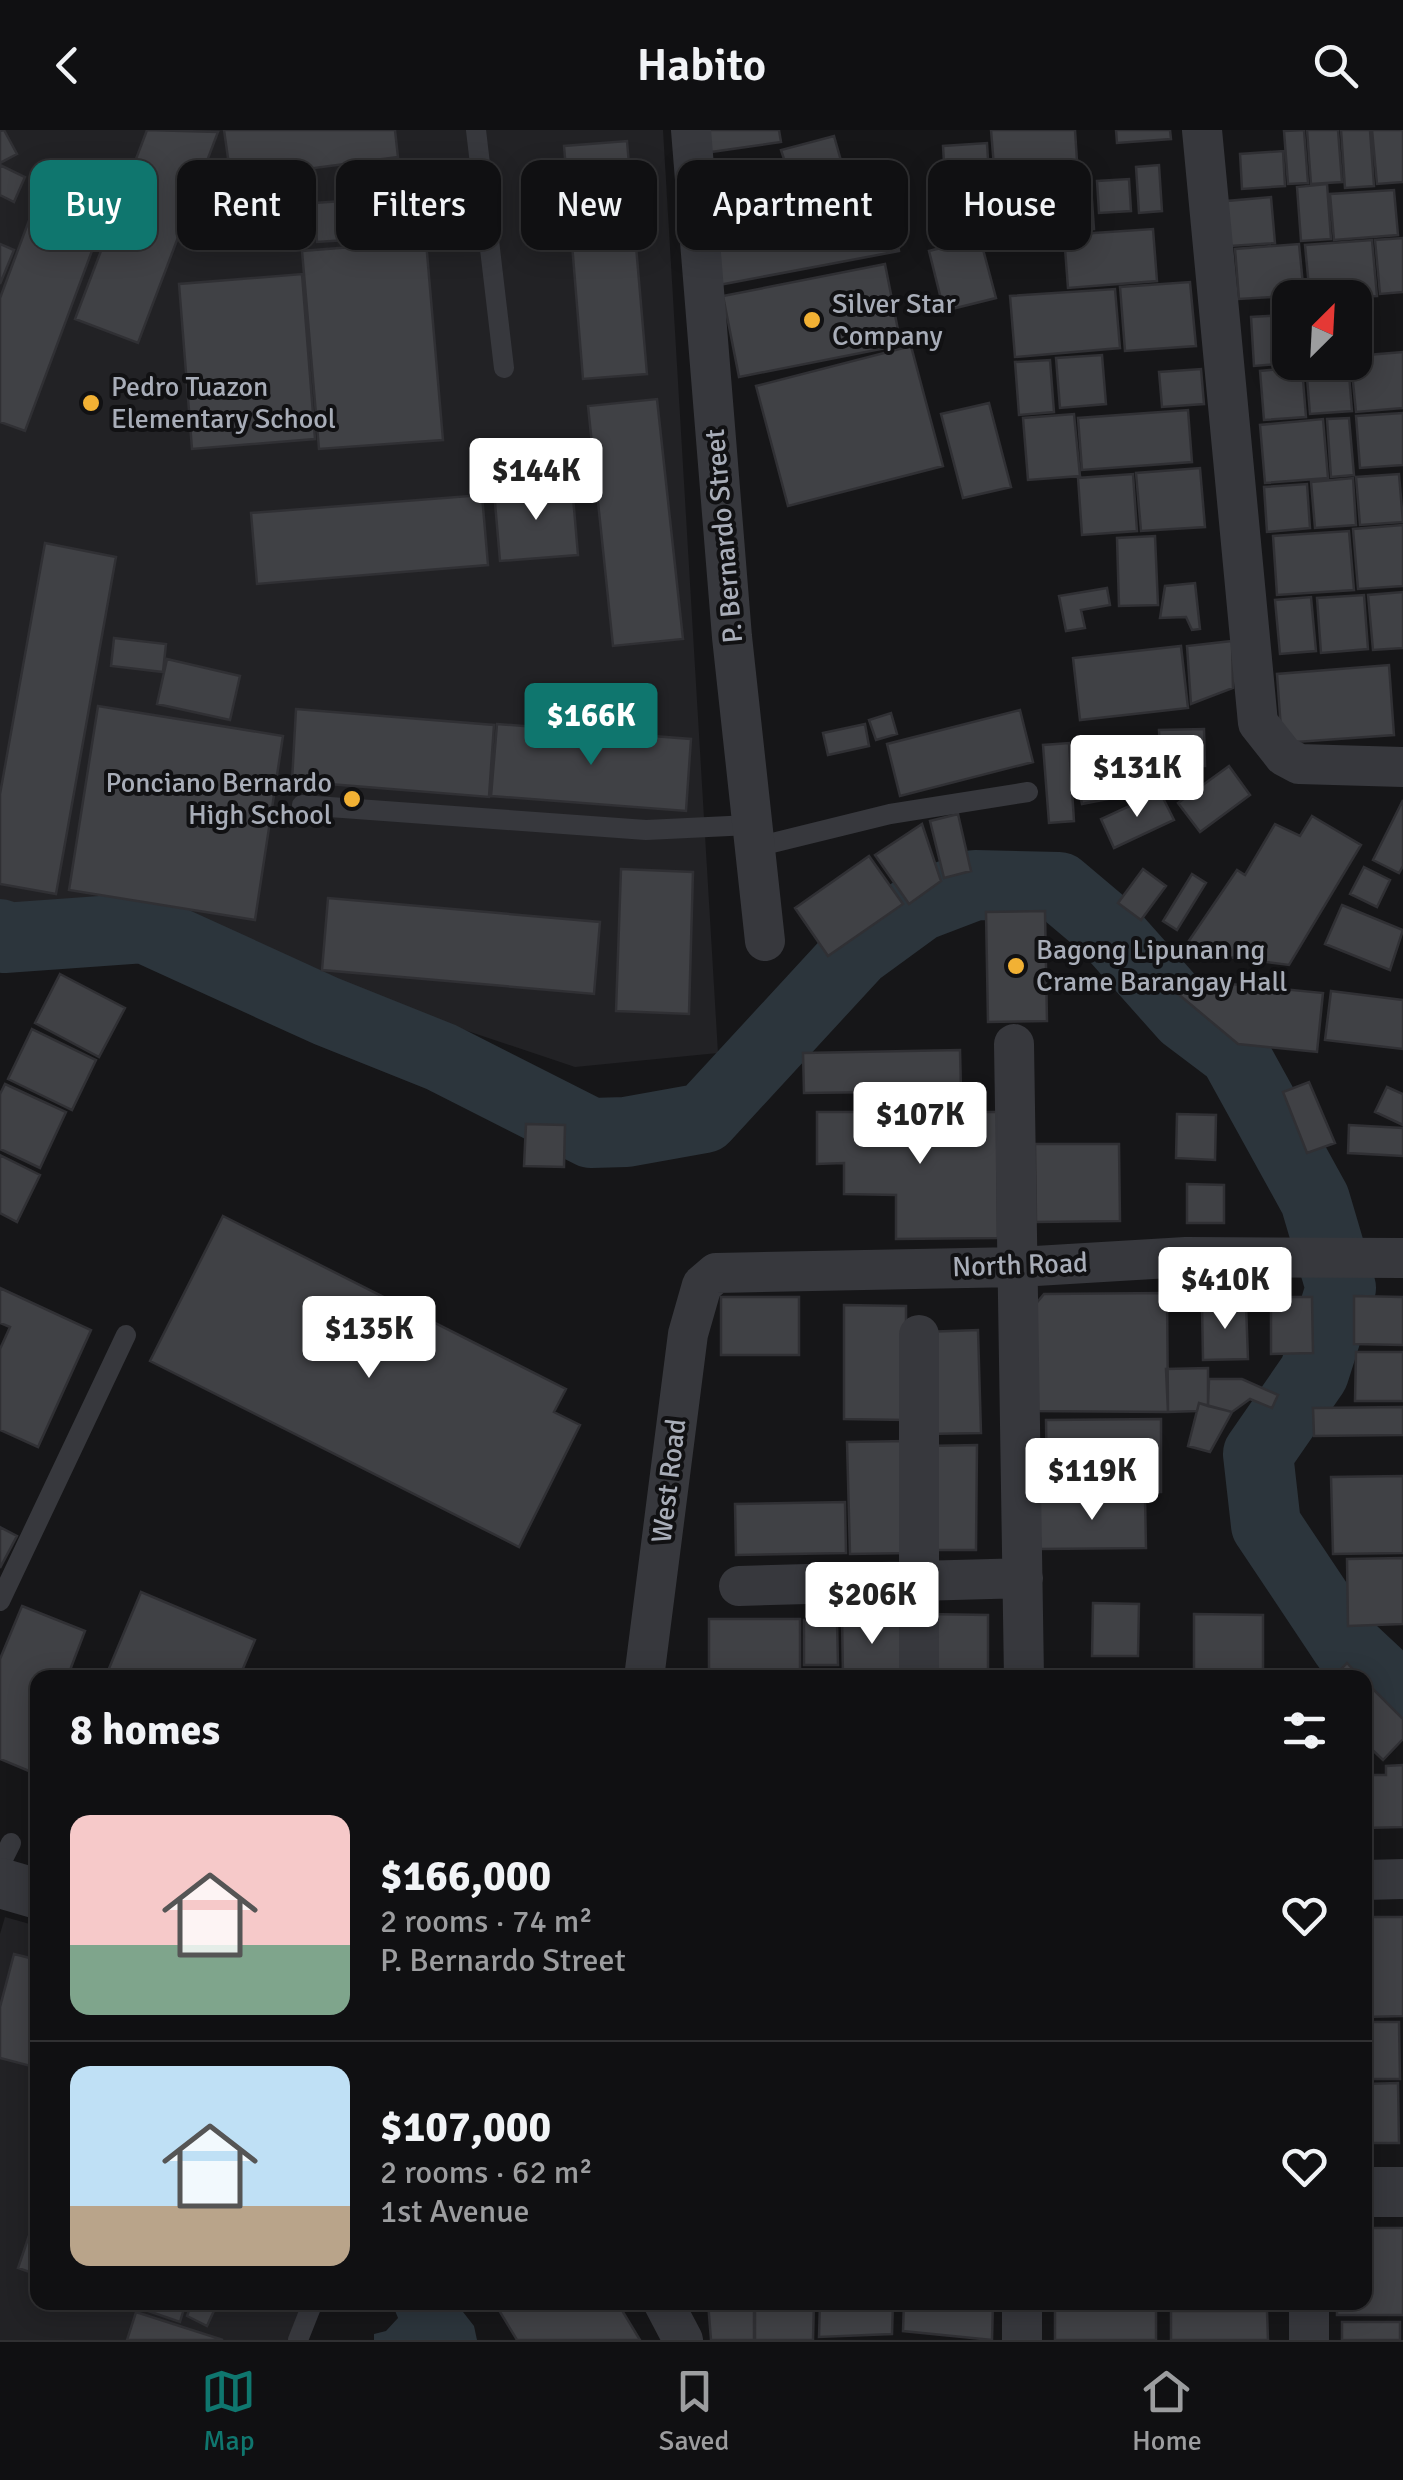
<!DOCTYPE html>
<meta charset="utf-8">
<style>
body{margin:0;font-family:Signika,sans-serif;background:#19191b;color:#f1f3f6;height:100vh;display:flex;flex-direction:column;font-size:38px;white-space:nowrap}
*{box-sizing:border-box;margin:0}
p{font-size:32px;color:#9c9d9f}
.icon{flex:none;width:55px;height:55px;fill:none;stroke:currentColor;stroke-width:2;stroke-linecap:round;stroke-linejoin:round}
.map{position:relative;flex:1;overflow:hidden}
.drawer{position:absolute;left:30px;top:1540px;width:1342px;height:640px;display:flex;flex-direction:column;background:#101012;border-radius:20px;box-shadow:0 5px 25px #0003,0 0 0 2px #303032}
.drawer>*{flex:none}
.guide{position:absolute;left:30px;top:30px;width:1345px;height:90px;display:flex;gap:20px}
.needle{width:65px;rotate:24deg}
.fabs{position:absolute;left:1272px;top:150px;display:grid;gap:20px}
.fabs a{display:grid;place-items:center;width:100px;height:100px;border-radius:20px;background:#101012;box-shadow:0 5px 25px #0003,0 0 0 2px #303032;font-size:50px}
.price{position:absolute;translate:-50% -85px;padding:0 22px;border-radius:10px;background:#fff;color:#222;font-size:32px;line-height:65px;filter:drop-shadow(0 2px 5px #0008)}
.price::after{content:'';position:absolute;left:50%;top:60px;width:30px;height:22px;margin-left:-15px;background:inherit;clip-path:polygon(0 0,100% 0,50% 100%)}
.price.current{background:#0f766e;color:#fff}
ul{padding:0;list-style:none}
li{display:flex;align-items:center;gap:30px;height:250px;padding:0 40px}
li+li{border-top:2px solid #303032}
li span{display:grid;place-items:center;flex:none;width:280px;height:200px;border-radius:20px;color:#555}
li>.icon{margin-inline-start:auto}
span .icon{width:120px;height:120px;fill:#fffc;stroke-width:1}
li b{font-size:42px}
h2{display:flex;justify-content:space-between;align-items:center;height:120px;padding:0 40px;font-size:42px}
.tag{padding:0 35px;border-radius:20px;background:#101012;box-shadow:0 5px 25px #0003,0 0 0 2px #303032;font-size:35px;line-height:90px}
.tag.current{background:#0f766e;color:#fff}
header{display:flex;justify-content:space-between;align-items:center;height:130px;padding:0 40px;background:#101012;font-size:45px;font-weight:600}
.menu{display:flex;justify-content:space-around;align-items:center;height:140px;border-top:2px solid #303032;background:#101012;font-size:28px;color:#9c9d9f}
.menu a{display:grid;justify-items:center;gap:5px}
.menu .current{color:#0f766e}
.map>svg:first-child{display:block}
</style>
<header><svg class="icon" aria-label="back" viewBox="0 0 24 24"><path d="M15 5l-7 7 7 7"/></svg>Habito<svg class="icon" aria-label="search" viewBox="0 0 24 24"><circle cx="10" cy="10" r="6"/><path d="M15 15l6 6"/></svg></header>
<div class="map">
<svg width="1403" height="2210" viewBox="0 0 1403 2210">
<rect width="100%" height="100%" fill="#161618"/>
<path fill="#222225" d="M 0,0 L 663,0 L 718,923 L 575,937 L 318,851 L 180,798 L 86,775 L 61,788 L 0,779 Z
M 5,1787 L 37,1796 L 38,2172 L 302,2173 L 289,2210 L 0,2210 L 0,1804 Z"/>
<path fill="#2c353c" d="M 392,2173 L 456,2173 L 474,2196 L 477,2210 L 374,2210 L 374,2204 L 386,2201 L 398,2188 Z"/>
<g fill="none" stroke-linecap="round" stroke-linejoin="round">
<path stroke="#2c353c" stroke-width="70" d="M 0,804 L 4,808 L 144,798 L 326,881 L 441,927 L 591,1003 L 626,1002 L 704,988 L 857,822 L 920,776 L 975,755 L 1059,757 L 1104,795 L 1185,886 L 1234,923 L 1315,1070 L 1341,1158 L 1314,1243 L 1258,1324 L 1266,1395 L 1346,1515 L 1403,1568"/>
</g>
<path fill="#404145" stroke="#303034" stroke-width="2.5" d="M 4,0 L 17,24 L 0,33 L 0,1 Z
M 147,0 L 218,2 L 138,213 L 75,189 Z
M 224,0 L 395,0 L 398,27 L 231,49 Z
M 708,0 L 779,0 L 781,12 L 711,22 Z
M 991,0 L 1075,0 L 1077,31 L 994,37 Z
M 1116,0 L 1170,0 L 1171,9 L 1117,13 Z
M 1304,0 L 1308,53 L 1288,54 L 1284,1 Z
M 1307,0 L 1338,0 L 1342,52 L 1311,54 Z
M 1341,0 L 1370,0 L 1374,56 L 1345,58 Z
M 1372,0 L 1403,0 L 1403,52 L 1377,54 Z
M 834,6 L 849,59 L 769,82 L 757,39 L 785,32 L 781,20 Z
M 627,11 L 647,244 L 583,249 L 564,16 Z
M 987,13 L 991,79 L 976,79 L 974,48 L 945,50 L 943,16 Z
M 1283,21 L 1285,56 L 1242,59 L 1240,24 Z
M 410,32 L 415,64 L 392,67 L 387,35 Z
M 0,35 L 25,47 L 14,72 L 0,65 Z
M 1159,35 L 1162,81 L 1139,83 L 1136,37 Z
M 1090,42 L 1094,99 L 1069,101 L 1065,43 Z
M 1058,46 L 1060,104 L 1005,105 L 1003,47 Z
M 1129,49 L 1131,81 L 1099,83 L 1097,51 Z
M 1327,54 L 1331,109 L 1301,111 L 1297,57 Z
M 1394,60 L 1398,105 L 1334,110 L 1330,64 Z
M 1271,67 L 1275,113 L 1230,116 L 1227,71 Z
M 342,71 L 346,110 L 317,112 L 314,73 Z
M 890,71 L 899,121 L 719,155 L 709,105 Z
M 34,77 L 99,102 L 25,301 L 0,292 L 0,168 Z
M 1153,99 L 1157,151 L 1068,158 L 1064,105 Z
M 980,108 L 996,168 L 944,181 L 929,121 Z
M 1403,108 L 1403,162 L 1380,164 L 1375,110 Z
M 1372,110 L 1377,166 L 1310,168 L 1305,115 Z
M 426,111 L 443,310 L 319,319 L 302,121 Z
M 0,114 L 14,120 L 0,154 Z
M 1299,114 L 1304,165 L 1239,169 L 1235,119 Z
M 885,134 L 901,215 L 739,247 L 723,166 Z
M 302,144 L 315,309 L 192,319 L 179,154 Z
M 1190,152 L 1196,216 L 1125,221 L 1120,157 Z
M 1115,159 L 1120,218 L 1015,227 L 1010,166 Z
M 1286,185 L 1290,233 L 1254,236 L 1251,187 Z
M 911,216 L 943,336 L 788,376 L 756,256 Z
M 1403,222 L 1403,278 L 1356,282 L 1351,232 L 1355,226 Z
M 1102,225 L 1106,274 L 1060,278 L 1056,228 Z
M 1050,230 L 1054,282 L 1019,285 L 1015,232 Z
M 1348,232 L 1352,281 L 1310,284 L 1306,236 Z
M 1302,237 L 1306,287 L 1264,290 L 1260,241 Z
M 1201,239 L 1204,274 L 1162,277 L 1159,242 Z
M 657,269 L 683,509 L 613,516 L 588,276 Z
M 989,273 L 1011,357 L 963,368 L 941,284 Z
M 1188,280 L 1192,332 L 1082,340 L 1078,288 Z
M 1403,283 L 1403,335 L 1360,338 L 1356,286 Z
M 1074,284 L 1080,346 L 1028,350 L 1023,288 Z
M 1349,288 L 1354,345 L 1331,347 L 1327,289 Z
M 1323,289 L 1328,348 L 1265,353 L 1260,295 Z
M 1200,338 L 1205,397 L 1141,401 L 1136,343 Z
M 1133,344 L 1137,401 L 1082,405 L 1078,348 Z
M 1399,344 L 1403,392 L 1360,395 L 1356,347 Z
M 1353,348 L 1356,395 L 1315,398 L 1311,352 Z
M 1307,354 L 1310,398 L 1267,402 L 1264,357 Z
M 572,355 L 578,425 L 500,431 L 494,361 Z
M 482,365 L 488,435 L 257,454 L 251,383 Z
M 1403,395 L 1403,456 L 1358,459 L 1353,399 Z
M 1349,401 L 1354,460 L 1277,465 L 1273,406 Z
M 1155,406 L 1158,475 L 1119,476 L 1117,408 Z
M 45,413 L 116,427 L 56,764 L 0,754 L 0,664 Z
M 1195,453 L 1200,499 L 1192,500 L 1186,487 L 1160,488 L 1165,456 Z
M 1107,458 L 1110,475 L 1081,480 L 1085,498 L 1066,501 L 1059,466 Z
M 1403,462 L 1403,518 L 1373,520 L 1368,465 Z
M 1364,465 L 1368,519 L 1321,523 L 1317,468 Z
M 1311,467 L 1316,521 L 1280,524 L 1275,470 Z
M 114,508 L 166,514 L 163,542 L 111,536 Z
M 1232,511 L 1233,558 L 1191,574 L 1187,516 Z
M 1181,516 L 1188,578 L 1080,590 L 1073,528 Z
M 167,529 L 240,546 L 230,590 L 157,574 Z
M 1389,535 L 1394,605 L 1282,613 L 1277,544 Z
M 98,576 L 283,606 L 255,790 L 69,760 Z
M 296,579 L 494,595 L 489,667 L 292,651 Z
M 1020,580 L 1033,632 L 900,666 L 887,614 Z
M 891,583 L 897,604 L 876,610 L 869,590 Z
M 497,594 L 691,609 L 686,681 L 491,666 Z
M 865,594 L 869,616 L 828,625 L 823,603 Z
M 1204,599 L 1205,636 L 1190,636 L 1190,653 L 1161,653 L 1159,600 Z
M 1069,613 L 1074,691 L 1049,693 L 1043,615 Z
M 1147,626 L 1154,660 L 1082,674 L 1075,640 Z
M 1229,636 L 1250,665 L 1200,702 L 1178,673 Z
M 1160,662 L 1174,690 L 1114,718 L 1101,689 Z
M 1403,670 L 1403,736 L 1399,743 L 1373,730 Z
M 958,684 L 971,741 L 944,748 L 930,691 Z
M 1312,686 L 1361,715 L 1289,835 L 1182,821 L 1237,740 L 1245,745 L 1275,694 L 1300,706 Z
M 922,694 L 941,751 L 909,774 L 875,725 Z
M 869,726 L 903,774 L 828,826 L 795,778 Z
M 1364,737 L 1390,750 L 1377,777 L 1350,764 Z
M 621,739 L 693,742 L 689,884 L 616,881 Z
M 1143,739 L 1166,756 L 1141,790 L 1118,773 Z
M 1192,744 L 1206,753 L 1177,800 L 1163,791 Z
M 328,768 L 600,792 L 594,864 L 322,840 Z
M 1342,775 L 1403,800 L 1390,840 L 1325,814 Z
M 1045,781 L 1047,891 L 988,892 L 986,782 Z
M 60,844 L 125,878 L 99,927 L 35,893 Z
M 1179,849 L 1323,863 L 1317,922 L 1238,914 L 1177,863 Z
M 1331,861 L 1403,870 L 1403,919 L 1325,910 Z
M 32,899 L 96,930 L 72,980 L 8,949 Z
M 960,920 L 961,961 L 804,963 L 803,923 Z
M 1309,952 L 1335,1013 L 1307,1023 L 1283,962 Z
M 5,954 L 66,982 L 40,1038 L 0,1019 L 0,964 Z
M 1387,957 L 1403,964 L 1403,995 L 1375,982 Z
M 817,982 L 997,982 L 998,1108 L 896,1109 L 896,1065 L 844,1064 L 844,1033 L 817,1034 Z
M 1177,984 L 1216,985 L 1215,1030 L 1176,1028 Z
M 526,994 L 565,995 L 564,1037 L 524,1036 Z
M 1349,995 L 1403,998 L 1403,1026 L 1348,1023 Z
M 1035,1014 L 1119,1014 L 1120,1091 L 1036,1092 Z
M 0,1025 L 40,1045 L 17,1092 L 0,1083 Z
M 1187,1054 L 1224,1055 L 1224,1093 L 1187,1093 Z
M 223,1086 L 566,1259 L 554,1282 L 580,1295 L 519,1417 L 150,1231 Z
M 0,1158 L 91,1200 L 38,1317 L 0,1300 L 0,1219 L 10,1197 L 0,1193 Z
M 1167,1163 L 1168,1282 L 1029,1281 L 1029,1182 L 1044,1164 Z
M 1354,1166 L 1403,1167 L 1403,1215 L 1354,1214 Z
M 721,1167 L 799,1167 L 799,1225 L 721,1225 Z
M 1271,1167 L 1312,1167 L 1313,1223 L 1271,1224 Z
M 1246,1174 L 1248,1229 L 1203,1230 L 1202,1175 Z
M 844,1175 L 906,1176 L 906,1290 L 844,1289 Z
M 978,1200 L 981,1303 L 926,1304 L 923,1202 Z
M 1356,1222 L 1403,1222 L 1403,1271 L 1355,1271 Z
M 1208,1238 L 1208,1276 L 1199,1273 L 1197,1281 L 1168,1282 L 1166,1239 Z
M 1209,1249 L 1242,1249 L 1278,1265 L 1272,1278 L 1250,1269 L 1232,1282 L 1208,1276 Z
M 1199,1273 L 1232,1282 L 1210,1322 L 1188,1316 Z
M 1403,1277 L 1403,1305 L 1314,1306 L 1313,1278 Z
M 1161,1289 L 1161,1362 L 1047,1362 L 1046,1290 Z
M 906,1311 L 909,1423 L 850,1424 L 847,1312 Z
M 977,1315 L 976,1420 L 925,1420 L 925,1316 Z
M 1403,1346 L 1403,1423 L 1333,1424 L 1331,1347 Z
M 1145,1367 L 1146,1418 L 1040,1419 L 1039,1368 Z
M 845,1372 L 846,1423 L 736,1425 L 735,1374 Z
M 0,1397 L 17,1406 L 0,1438 Z
M 1403,1428 L 1403,1494 L 1348,1496 L 1347,1429 Z
M 141,1462 L 255,1510 L 239,1548 L 105,1548 Z
M 1093,1473 L 1139,1474 L 1138,1526 L 1092,1526 Z
M 22,1476 L 85,1501 L 67,1548 L 38,1548 L 38,1620 L 29,1641 L 0,1629 L 0,1529 Z
M 926,1484 L 988,1485 L 988,1548 L 926,1548 Z
M 1194,1484 L 1263,1485 L 1263,1548 L 1194,1548 Z
M 902,1485 L 902,1548 L 843,1548 L 842,1486 Z
M 709,1489 L 800,1489 L 800,1542 L 709,1543 Z
M 804,1490 L 837,1490 L 838,1535 L 804,1535 Z
M 1347,1533 L 1361,1548 L 1332,1548 Z
M 676,1546 L 830,1546 L 830,1548 L 676,1548 Z
M 1365,1551 L 1403,1589 L 1403,1609 L 1383,1630 L 1365,1613 Z
M 1403,1635 L 1403,1697 L 1365,1698 L 1365,1645 L 1386,1645 L 1386,1636 Z
M 1365,1787 L 1403,1787 L 1403,1886 L 1365,1887 Z
M 14,1824 L 38,1830 L 38,1938 L 0,1928 L 0,1877 Z
M 1365,1892 L 1399,1892 L 1400,1949 L 1365,1949 Z
M 1398,1953 L 1399,2013 L 1365,2013 L 1365,1954 Z
M 38,2079 L 38,2145 L 18,2138 Z
M 1365,2098 L 1403,2098 L 1403,2185 L 1337,2185 L 1337,2172 L 1365,2172 Z
M 122,2172 L 186,2172 L 180,2192 Z
M 192,2172 L 218,2172 L 207,2196 L 187,2186 Z
M 494,2172 L 617,2172 L 640,2210 L 517,2210 Z
M 708,2172 L 754,2172 L 754,2210 L 711,2210 Z
M 755,2172 L 814,2172 L 813,2210 L 755,2210 Z
M 820,2172 L 893,2172 L 892,2204 L 819,2207 Z
M 904,2172 L 993,2172 L 992,2210 L 903,2201 Z
M 1055,2172 L 1156,2172 L 1156,2210 L 1055,2210 Z
M 1162,2172 L 1268,2172 L 1268,2175 L 1162,2175 Z
M 1171,2181 L 1267,2181 L 1268,2210 L 1171,2210 Z
M 136,2182 L 223,2210 L 127,2210 Z
M 1342,2192 L 1400,2192 L 1400,2210 L 1342,2210 Z"/>
<g fill="none" stroke-linecap="round" stroke-linejoin="round">
<path stroke="#37383d" stroke-width="20" d="M 476,0 L 504,238
M 302,675 L 646,700 L 750,695
M 752,718 L 890,684 L 1028,662
M 0,1471 L 126,1205
M 0,1735 L 11,1713
M 298,2210 L 313,2172"/>
<path stroke="#37383d" stroke-width="40" d="M 691,0 L 732,507 L 765,811
M 1202,0 L 1258,593 L 1284,626 L 1299,634 L 1403,637
M 1014,914 L 1024,1548
M 919,1205 L 919,1548
M 739,1456 L 1023,1448
M 644,1548 L 688,1204 L 702,1155 L 716,1143 L 1019,1137 L 1186,1127 L 1403,1128
M 1365,1750 L 1403,1749
M 663,2172 L 683,2210
M 1022,2210 L 1022,2172
M 1309,2210 L 1309,2172"/>
<path stroke="#37383d" stroke-width="50" d="M 0,1753 L 38,1764
M 1365,2062 L 1403,2062"/>
</g>
<g fill="#f2b134" stroke="#111113" stroke-width="4">
<circle cx="812" cy="190" r="10"/>
<circle cx="91" cy="273" r="10"/>
<circle cx="352" cy="669" r="10"/>
<circle cx="1016" cy="836" r="10"/>
</g>
<g text-anchor="middle" dominant-baseline="central" stroke-width="8" stroke-linejoin="round" paint-order="stroke">
<g font-size="28" fill="#a8adb8" stroke="#111113" text-anchor="start">
<text x="832" y="174">Silver Star<tspan x="832" dy="32">Company</tspan></text>
<text x="111" y="257">Pedro Tuazon<tspan x="111" dy="32">Elementary School</tspan></text>
<text x="332" y="653" text-anchor="end">Ponciano Bernardo<tspan x="332" dy="32">High School</tspan></text>
<text x="1036" y="820">Bagong Lipunan ng<tspan x="1036" dy="32">Crame Barangay Hall</tspan></text>
</g>
<g font-size="28" fill="#a8adb8" stroke="#111113">
<text transform="translate(724 406) rotate(-95)">P. Bernardo Street</text>
<text transform="translate(1020 1135) rotate(-2)">North Road</text>
<text transform="translate(669 1351) rotate(-83)">West Road</text>
</g>
</g>
</svg>
<div class="fabs">
<a><svg class="needle" viewBox="-14 -14 28 28"><path d="M0-13l5 13h-10z" fill="#e53935"/><path d="M0 13l5-13h-10z" fill="#9c9d9f"/></svg></a>
</div>
<b class="price" style="left:536px;top:393px">$144K</b>
<b class="price current" style="left:591px;top:638px">$166K</b>
<b class="price" style="left:1137px;top:690px">$131K</b>
<b class="price" style="left:920px;top:1037px">$107K</b>
<b class="price" style="left:1225px;top:1202px">$410K</b>
<b class="price" style="left:369px;top:1251px">$135K</b>
<b class="price" style="left:1092px;top:1393px">$119K</b>
<b class="price" style="left:872px;top:1517px">$206K</b>
<div class="guide">
<a class="tag current">Buy</a>
<a class="tag">Rent</a>
<a class="tag">Filters</a>
<a class="tag">New</a>
<a class="tag">Apartment</a>
<a class="tag">House</a>
</div>
<section class="drawer">
<h2>8 homes<svg class="icon" aria-label="filters" viewBox="0 0 24 24"><path d="M4 7h16M4 17h16"/><circle cx="9" cy="7" r="2"/><circle cx="15" cy="17" r="2"/></svg></h2>
<ul>
<li><span style="background:linear-gradient(#f6c9c9 65%,#7fa58c 0)"><svg class="icon" aria-label="home" viewBox="0 0 24 24"><path d="M3 11l9-7 9 7M6 9v11h12V9"/></svg></span><div><b>$166,000</b><p>2 rooms · 74 m²</p><p>P. Bernardo Street</p></div><svg class="icon" aria-label="heart" viewBox="0 0 24 24"><path d="M12 20l-8-8c-3-5 5-10 8-4 3-6 11-1 8 4z"/></svg></li>
<li><span style="background:linear-gradient(#bfe0f5 70%,#b9a48a 0)"><svg class="icon" aria-label="home" viewBox="0 0 24 24"><path d="M3 11l9-7 9 7M6 9v11h12V9"/></svg></span><div><b>$107,000</b><p>2 rooms · 62 m²</p><p>1st Avenue</p></div><svg class="icon" aria-label="heart" viewBox="0 0 24 24"><path d="M12 20l-8-8c-3-5 5-10 8-4 3-6 11-1 8 4z"/></svg></li>
</ul>
</section>
</div>
<nav class="menu">
<a class="current"><svg class="icon" aria-label="map" viewBox="0 0 24 24"><path d="M3 6l6-2 6 2 6-2v14l-6 2-6-2-6 2zM9 4v14M15 6v14"/></svg>Map</a>
<a><svg class="icon" aria-label="saved" viewBox="0 0 24 24"><path d="M7 4h10v16l-5-4-5 4z"/></svg>Saved</a>
<a><svg class="icon" aria-label="home" viewBox="0 0 24 24"><path d="M3 11l9-7 9 7M6 9v11h12V9"/></svg>Home</a>
</nav>
